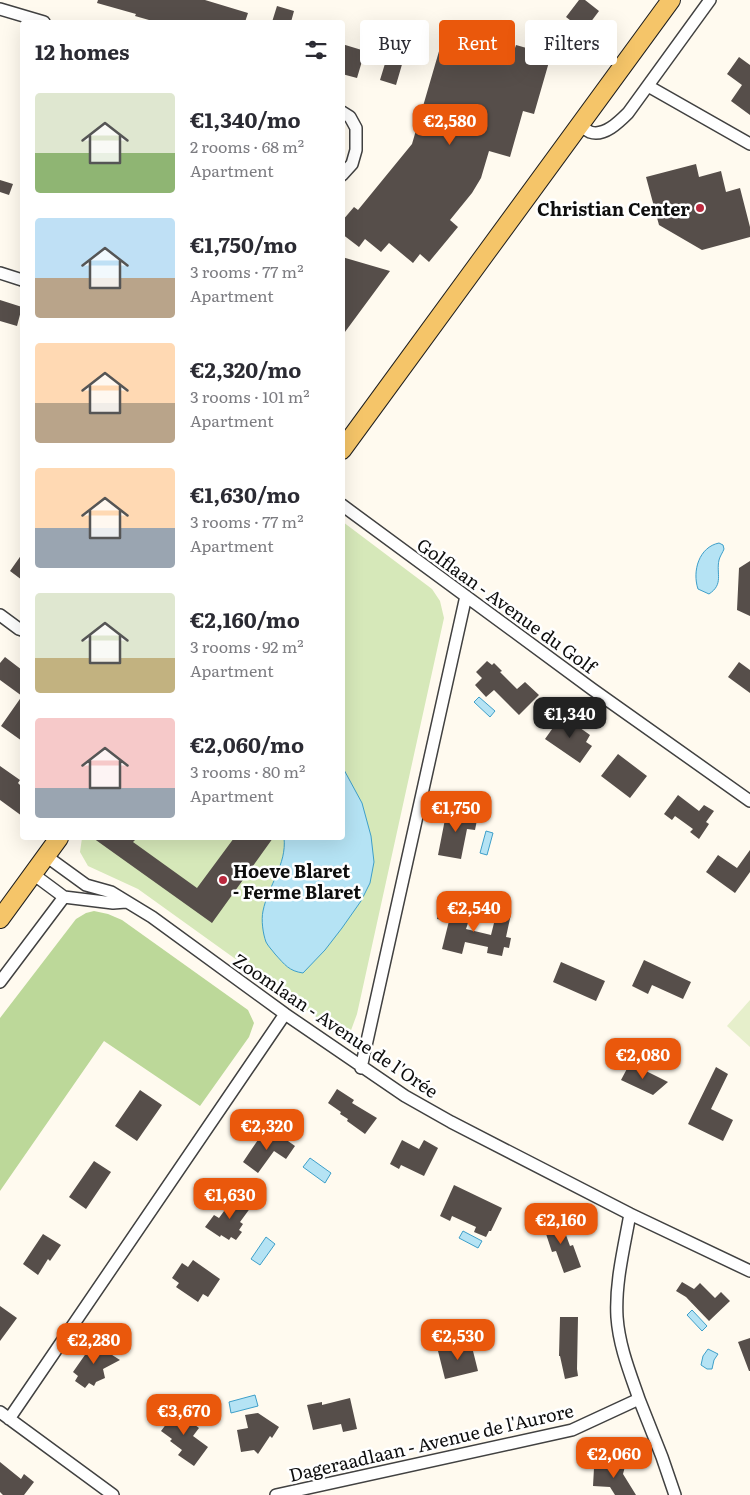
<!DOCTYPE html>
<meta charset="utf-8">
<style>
body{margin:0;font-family:Literata,serif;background:#f2f2f3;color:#2b2b33;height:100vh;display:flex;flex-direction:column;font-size:19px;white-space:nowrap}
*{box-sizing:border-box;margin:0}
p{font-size:16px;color:#7c7c81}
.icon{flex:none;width:28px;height:28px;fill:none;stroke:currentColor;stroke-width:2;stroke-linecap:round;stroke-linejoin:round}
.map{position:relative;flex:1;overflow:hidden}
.details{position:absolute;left:20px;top:20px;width:325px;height:820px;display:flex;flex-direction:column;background:#fff;border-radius:5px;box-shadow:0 5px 20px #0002}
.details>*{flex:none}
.guide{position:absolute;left:360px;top:20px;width:315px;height:45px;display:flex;gap:10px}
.price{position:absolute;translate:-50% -42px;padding:0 11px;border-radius:10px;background:#ea580c;color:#fff;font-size:16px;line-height:32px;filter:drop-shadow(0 1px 2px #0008)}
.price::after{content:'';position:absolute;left:50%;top:30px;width:15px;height:11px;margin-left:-8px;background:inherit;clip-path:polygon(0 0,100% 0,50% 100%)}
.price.on{background:#222;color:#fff}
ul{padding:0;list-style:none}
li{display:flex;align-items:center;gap:15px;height:125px;padding:0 15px}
li span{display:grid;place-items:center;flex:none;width:140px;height:100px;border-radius:5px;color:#555}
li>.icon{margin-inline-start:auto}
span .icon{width:60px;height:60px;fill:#fffc;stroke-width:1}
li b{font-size:21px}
h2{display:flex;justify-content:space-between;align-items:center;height:60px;padding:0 15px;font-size:21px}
.tag{padding:0 18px;border-radius:5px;background:#fff;box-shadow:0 5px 20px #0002;font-size:18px;line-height:45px}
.tag.on{background:#ea580c;color:#fff}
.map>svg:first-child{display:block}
</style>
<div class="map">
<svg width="750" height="1495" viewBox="0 0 750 1495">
<rect width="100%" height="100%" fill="#fffaef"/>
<path fill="#d6e8b9" d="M 343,522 L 432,589 L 440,601 L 444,618 L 357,1014 L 350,1033 L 344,1035 L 337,1032 L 138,889 L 88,866 L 80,852 L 82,838 L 342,838 Z"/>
<path fill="#bcd899" d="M 94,911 L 108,914 L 122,920 L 248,1010 L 254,1023 L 249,1037 L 200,1106 L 104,1041 L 0,1191 L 0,1018 L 76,919 L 86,913 Z"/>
<path fill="#e6efcb" d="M 750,1000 L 750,1047 L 727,1026 Z"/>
<path fill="#b5e3f4" stroke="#3e9fc9" d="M 719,543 L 723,545 L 724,549 C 723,552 720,556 719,560 C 716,574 724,584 709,594 L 698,589 C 692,571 699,547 719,543 Z
M 479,697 L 495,711 L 490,717 L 474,702 Z
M 343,768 L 362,803 L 371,836 L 374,862 L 370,883 L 361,901 L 342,928 L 325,950 L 303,973 C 289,971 285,965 275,954 C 272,950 268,946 266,942 C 263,934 261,920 263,911 C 268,886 287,864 284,838 L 342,838 Z
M 486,831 L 493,833 L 487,855 L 480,853 Z
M 310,1158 L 331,1173 L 325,1183 L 303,1167 Z
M 463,1231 L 482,1241 L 478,1248 L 459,1238 Z
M 266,1237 L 275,1244 L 260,1265 L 251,1259 Z
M 692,1310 L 707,1326 L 702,1331 L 687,1315 Z
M 708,1349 L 718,1354 L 714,1360 L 712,1369 L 707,1369 L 701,1365 L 703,1356 Z
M 255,1395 L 258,1406 L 231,1413 L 229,1402 Z"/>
<path fill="#564e4a" d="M 98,0 L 205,0 L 248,13 L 245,22 L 156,22 L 135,16 L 136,14 L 97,3 Z
M 579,0 L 585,0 L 599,11 L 584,31 L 566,17 Z
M 277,6 L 294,11 L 291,22 L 272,22 Z
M 444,34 L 513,54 L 516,45 L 551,55 L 534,114 L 523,111 L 510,157 L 489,151 L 481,178 L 472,193 L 450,220 L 458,227 L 429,262 L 420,254 L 413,263 L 389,243 L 381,252 L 365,239 L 359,247 L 342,234 L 342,221 L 354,207 L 358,210 L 412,144 Z
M 342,44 L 365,51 L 357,78 L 342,74 Z
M 387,57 L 403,61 L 396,85 L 380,80 Z
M 739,57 L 750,65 L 750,115 L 731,101 L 742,85 L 727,74 Z
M 696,164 L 699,177 L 721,171 L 726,192 L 740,188 L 750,227 L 750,237 L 702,250 L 659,225 L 646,177 Z
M 0,180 L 13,184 L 9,195 L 0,192 Z
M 342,257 L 390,271 L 342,336 Z
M 0,300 L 22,307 L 17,326 L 0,321 Z
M 22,554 L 22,580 L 10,571 Z
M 750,561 L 750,616 L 737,610 L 739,568 Z
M 5,657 L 22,670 L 22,741 L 1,726 L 22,696 L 0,680 L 0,663 Z
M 487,661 L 492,665 L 494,663 L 502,671 L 500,672 L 517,689 L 525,682 L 539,695 L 519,715 L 494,690 L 486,697 L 475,685 L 482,678 L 476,672 Z
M 739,662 L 750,670 L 750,693 L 728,677 Z
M 562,715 L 590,735 L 586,742 L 592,746 L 580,763 L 545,739 Z
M 618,754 L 647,776 L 630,798 L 601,776 Z
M 0,766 L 20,780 L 18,783 L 22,787 L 22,816 L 0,800 Z
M 678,795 L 699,811 L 704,805 L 714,811 L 706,822 L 709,824 L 699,839 L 690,832 L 693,829 L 675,816 L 672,820 L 664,814 Z
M 447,809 L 478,815 L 475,830 L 467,829 L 461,859 L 438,855 Z
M 93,838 L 137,838 L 133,842 L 197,888 L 234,838 L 273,838 L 212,923 Z
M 750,850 L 750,872 L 735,893 L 706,872 L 718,855 L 737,868 Z
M 440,905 L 463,911 L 461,921 L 468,923 L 466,929 L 491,935 L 497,911 L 511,914 L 506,937 L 511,938 L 509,948 L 504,947 L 502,956 L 487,953 L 488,947 L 465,942 L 462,954 L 442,949 L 449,921 L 437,919 Z
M 644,960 L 691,982 L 683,999 L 652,985 L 648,994 L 632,986 Z
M 561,962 L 605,981 L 596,1001 L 553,982 Z
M 630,1063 L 668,1082 L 653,1095 L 621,1080 Z
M 716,1067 L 728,1074 L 711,1109 L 733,1120 L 723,1141 L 688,1124 Z
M 337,1089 L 354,1100 L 352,1103 L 377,1118 L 365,1134 L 347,1121 L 348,1119 L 340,1114 L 341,1112 L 328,1103 Z
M 140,1090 L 162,1105 L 137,1141 L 115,1126 Z
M 264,1131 L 277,1141 L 281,1136 L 295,1146 L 286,1159 L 274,1151 L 258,1173 L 243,1162 Z
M 402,1140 L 419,1149 L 424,1140 L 438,1148 L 424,1176 L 401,1165 L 399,1169 L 390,1164 Z
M 94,1161 L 111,1172 L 86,1209 L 69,1197 Z
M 454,1185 L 502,1208 L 491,1231 L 489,1231 L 486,1237 L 474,1232 L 476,1227 L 452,1216 L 450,1221 L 440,1216 Z
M 235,1196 L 251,1207 L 240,1222 L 243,1224 L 239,1230 L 242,1232 L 236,1240 L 231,1237 L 229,1240 L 221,1235 L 220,1237 L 205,1227 L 214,1215 L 219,1218 Z
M 559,1216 L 570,1246 L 573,1245 L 581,1267 L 564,1273 L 556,1251 L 552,1252 L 542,1222 Z
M 43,1234 L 61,1245 L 50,1261 L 48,1259 L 38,1275 L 23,1264 Z
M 193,1260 L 220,1279 L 208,1297 L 203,1294 L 198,1302 L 176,1287 L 179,1283 L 172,1278 L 182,1263 L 188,1267 Z
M 682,1282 L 694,1289 L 700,1283 L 715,1298 L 721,1292 L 730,1301 L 709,1321 L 686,1297 L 676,1291 Z
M 0,1306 L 17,1318 L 0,1341 Z
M 560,1317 L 578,1317 L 577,1369 L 578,1376 L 565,1379 L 560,1356 L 559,1356 Z
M 750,1338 L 750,1371 L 749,1371 L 738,1342 Z
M 94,1342 L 99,1345 L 101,1343 L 111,1350 L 109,1353 L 120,1360 L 103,1369 L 105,1378 L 96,1382 L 94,1386 L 89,1383 L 85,1388 L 75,1381 L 78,1376 L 73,1372 Z
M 471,1343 L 478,1371 L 445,1379 L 438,1351 Z
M 350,1398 L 357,1429 L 343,1432 L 341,1424 L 313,1430 L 307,1405 L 322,1402 L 322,1405 Z
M 173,1405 L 189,1417 L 187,1419 L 199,1428 L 193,1436 L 208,1447 L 194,1466 L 178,1455 L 182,1450 L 170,1441 L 172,1439 L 161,1431 L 170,1419 L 166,1415 Z
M 258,1413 L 279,1427 L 272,1438 L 270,1436 L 258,1454 L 254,1450 L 241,1452 L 237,1430 L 248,1428 L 245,1415 Z
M 629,1451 L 623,1474 L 636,1495 L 615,1495 L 610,1487 L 593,1486 L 594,1468 L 613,1469 Z
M 0,1462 L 21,1479 L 24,1474 L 34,1482 L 24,1495 L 3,1495 L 0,1492 Z"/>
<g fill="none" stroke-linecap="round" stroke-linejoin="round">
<defs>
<path id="street" d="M 0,9 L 44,22
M 648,86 L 750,144
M 342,112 L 350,117 L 356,128 L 356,150 L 352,164 L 342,175
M 580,126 C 583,128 586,130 590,132 C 604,137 619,122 628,113 L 710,0
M 0,273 L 22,280
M 342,505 L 592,689 L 750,801
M 0,615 L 19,629 L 22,630
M 46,856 L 86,885 L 111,892 L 152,917 L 285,1014 L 405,1096 L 451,1122 L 630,1214 L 750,1271
M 33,874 L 64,897 L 113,903 L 126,902
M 0,982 L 64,897
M 361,1068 L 466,596
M 639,1399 L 662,1457 L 675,1495
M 0,1412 L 113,1495
M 9,1419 L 285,1014
M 276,1495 L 572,1430 L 639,1399 C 630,1373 619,1346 617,1317 C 615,1283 624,1248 630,1214"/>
<path id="primary" d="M 342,450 L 671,0
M 0,919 L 59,838"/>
</defs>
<use href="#street" stroke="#414141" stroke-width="14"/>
<use href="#primary" stroke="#1f1f1f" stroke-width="20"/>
<use href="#street" stroke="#fff" stroke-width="11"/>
<use href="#primary" stroke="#f5c569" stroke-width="18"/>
</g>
<g fill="#ba293e" stroke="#fff" stroke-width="2">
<circle cx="700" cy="208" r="5"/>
<circle cx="223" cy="880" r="5"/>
</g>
<g text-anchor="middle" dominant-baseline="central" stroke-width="5" stroke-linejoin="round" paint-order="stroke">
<g font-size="18" font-weight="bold" fill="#0e0e0e" stroke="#fff" text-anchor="end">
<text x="690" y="208">Christian Center</text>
<text x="233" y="870" text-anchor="start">Hoeve Blaret<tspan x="233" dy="21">- Ferme Blaret</tspan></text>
</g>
<g font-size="18" fill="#0e0e0e" stroke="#fff">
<text transform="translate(507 605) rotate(36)">Golflaan - Avenue du Golf</text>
<text transform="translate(336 1025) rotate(34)">Zoomlaan - Avenue de l'Orée</text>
<text transform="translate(431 1442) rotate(-13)">Dageraadlaan - Avenue de l'Aurore</text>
</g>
</g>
</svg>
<b class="price" style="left:450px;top:146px">€2,580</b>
<b class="price on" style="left:570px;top:739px">€1,340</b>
<b class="price" style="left:456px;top:833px">€1,750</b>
<b class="price" style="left:474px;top:933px">€2,540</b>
<b class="price" style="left:643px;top:1080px">€2,080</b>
<b class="price" style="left:267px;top:1151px">€2,320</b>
<b class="price" style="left:230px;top:1220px">€1,630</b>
<b class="price" style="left:561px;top:1245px">€2,160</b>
<b class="price" style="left:458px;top:1361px">€2,530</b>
<b class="price" style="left:94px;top:1365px">€2,280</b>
<b class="price" style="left:184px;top:1436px">€3,670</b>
<b class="price" style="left:614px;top:1479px">€2,060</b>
<div class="guide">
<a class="tag">Buy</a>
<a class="tag on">Rent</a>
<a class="tag">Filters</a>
</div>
<section class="details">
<h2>12 homes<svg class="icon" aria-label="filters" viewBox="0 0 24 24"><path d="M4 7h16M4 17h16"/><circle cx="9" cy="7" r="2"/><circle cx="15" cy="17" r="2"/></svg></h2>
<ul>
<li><span style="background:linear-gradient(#dfe7d0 60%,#8fb573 0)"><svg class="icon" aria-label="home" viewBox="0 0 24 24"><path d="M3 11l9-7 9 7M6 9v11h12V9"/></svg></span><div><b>€1,340/mo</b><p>2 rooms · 68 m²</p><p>Apartment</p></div></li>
<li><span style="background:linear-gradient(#bfe0f5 60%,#b9a48a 0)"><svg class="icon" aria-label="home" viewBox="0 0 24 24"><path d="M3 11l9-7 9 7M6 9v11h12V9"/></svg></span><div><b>€1,750/mo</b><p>3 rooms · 77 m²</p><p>Apartment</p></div></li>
<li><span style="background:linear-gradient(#ffd9b3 60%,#b9a48a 0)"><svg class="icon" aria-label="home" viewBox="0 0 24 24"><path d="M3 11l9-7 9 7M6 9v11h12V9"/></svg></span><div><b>€2,320/mo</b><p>3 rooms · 101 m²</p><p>Apartment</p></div></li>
<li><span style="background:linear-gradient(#ffd9b3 60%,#9aa5b1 0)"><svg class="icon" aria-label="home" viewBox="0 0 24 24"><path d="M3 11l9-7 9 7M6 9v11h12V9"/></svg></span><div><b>€1,630/mo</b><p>3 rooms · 77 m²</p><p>Apartment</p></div></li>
<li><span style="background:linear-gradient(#dfe7d0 65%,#c2b280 0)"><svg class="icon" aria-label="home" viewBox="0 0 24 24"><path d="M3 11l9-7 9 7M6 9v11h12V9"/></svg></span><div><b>€2,160/mo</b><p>3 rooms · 92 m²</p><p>Apartment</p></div></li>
<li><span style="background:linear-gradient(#f6c9c9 70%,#9aa5b1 0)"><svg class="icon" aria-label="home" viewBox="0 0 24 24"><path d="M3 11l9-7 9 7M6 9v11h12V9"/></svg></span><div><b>€2,060/mo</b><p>3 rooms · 80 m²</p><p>Apartment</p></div></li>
</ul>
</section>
</div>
